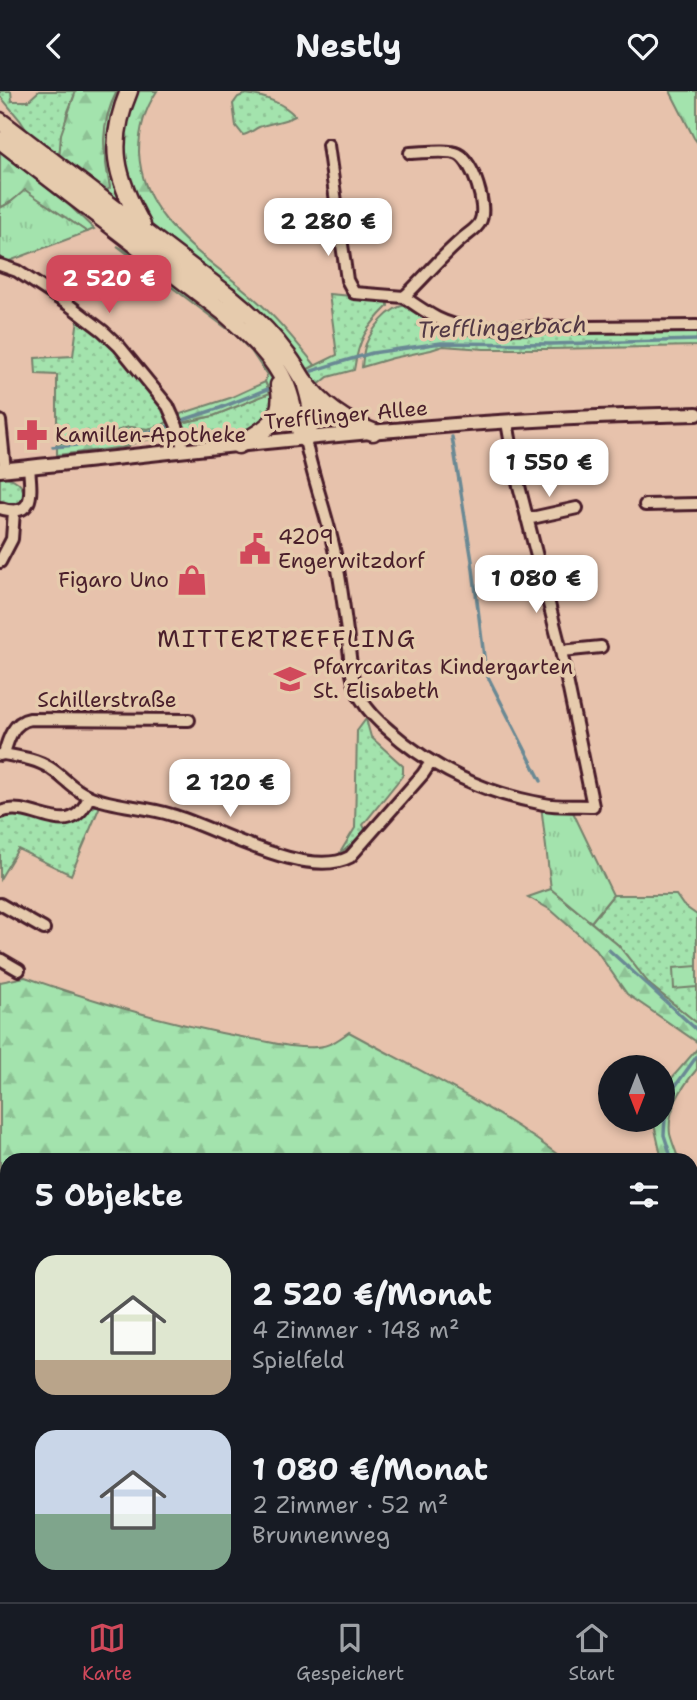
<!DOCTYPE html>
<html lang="de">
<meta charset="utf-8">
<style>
body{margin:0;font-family:"Shantell Sans",sans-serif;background:#20242c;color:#f1f3f6;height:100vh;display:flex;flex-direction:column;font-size:26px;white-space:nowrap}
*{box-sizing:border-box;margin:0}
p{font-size:23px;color:#9ea1a6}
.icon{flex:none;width:38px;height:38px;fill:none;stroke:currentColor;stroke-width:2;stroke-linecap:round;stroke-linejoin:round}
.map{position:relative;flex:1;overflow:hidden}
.drawer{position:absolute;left:0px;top:1062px;width:698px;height:450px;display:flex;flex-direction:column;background:#171b24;border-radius:21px 21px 0 0;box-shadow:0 4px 10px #0003}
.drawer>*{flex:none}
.needle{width:46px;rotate:180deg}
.tools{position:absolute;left:598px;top:964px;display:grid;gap:14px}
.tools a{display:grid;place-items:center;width:77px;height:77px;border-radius:50%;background:#171b24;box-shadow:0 4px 10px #0003;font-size:35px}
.price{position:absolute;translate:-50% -60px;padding:0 16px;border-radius:14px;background:#fff;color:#222;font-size:23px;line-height:46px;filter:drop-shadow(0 2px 4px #0008)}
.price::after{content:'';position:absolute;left:50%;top:42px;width:21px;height:16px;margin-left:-10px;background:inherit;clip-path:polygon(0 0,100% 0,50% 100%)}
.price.current{background:#d1495b;color:#fff}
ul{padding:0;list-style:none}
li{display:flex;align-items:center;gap:21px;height:175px;padding:0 35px}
li span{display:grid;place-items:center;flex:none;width:196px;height:140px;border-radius:21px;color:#555}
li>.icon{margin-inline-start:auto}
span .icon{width:84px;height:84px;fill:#fffc;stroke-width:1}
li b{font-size:30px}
h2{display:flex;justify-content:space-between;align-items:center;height:84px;padding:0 35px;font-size:30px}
header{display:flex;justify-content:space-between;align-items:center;height:91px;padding:0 35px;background:#171b24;font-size:32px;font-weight:700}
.tabs{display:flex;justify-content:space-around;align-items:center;height:98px;border-top:2px solid #363941;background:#171b24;font-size:19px;color:#9ea1a6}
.tabs a{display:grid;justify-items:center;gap:4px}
.tabs .current{color:#d1495b}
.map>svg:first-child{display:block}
</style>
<header><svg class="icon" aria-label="back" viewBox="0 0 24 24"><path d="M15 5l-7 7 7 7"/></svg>Nestly<svg class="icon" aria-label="heart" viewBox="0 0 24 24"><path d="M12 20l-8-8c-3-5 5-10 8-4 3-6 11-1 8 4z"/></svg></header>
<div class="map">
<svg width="697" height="1511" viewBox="0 0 697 1511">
<defs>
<pattern id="grass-dots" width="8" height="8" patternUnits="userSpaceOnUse" patternTransform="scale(1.75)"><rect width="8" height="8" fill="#a3e3ad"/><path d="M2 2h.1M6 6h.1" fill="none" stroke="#8ec295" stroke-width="1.8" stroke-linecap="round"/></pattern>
<pattern id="forest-firs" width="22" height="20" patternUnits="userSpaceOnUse" patternTransform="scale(1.75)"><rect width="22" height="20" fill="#a3e3ad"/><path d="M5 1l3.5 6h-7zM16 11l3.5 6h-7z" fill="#8ec295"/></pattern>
<pattern id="park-tufts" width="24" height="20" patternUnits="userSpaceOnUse" patternTransform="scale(1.75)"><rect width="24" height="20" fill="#a3e3ad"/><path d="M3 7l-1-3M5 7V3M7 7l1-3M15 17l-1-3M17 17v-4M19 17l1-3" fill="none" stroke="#8ec295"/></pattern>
</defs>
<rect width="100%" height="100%" fill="#e7c2ac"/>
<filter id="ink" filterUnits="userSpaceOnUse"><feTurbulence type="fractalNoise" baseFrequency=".0143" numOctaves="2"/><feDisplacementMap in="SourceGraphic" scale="14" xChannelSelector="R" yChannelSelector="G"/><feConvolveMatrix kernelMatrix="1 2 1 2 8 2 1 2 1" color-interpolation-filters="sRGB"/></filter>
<g filter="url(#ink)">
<path fill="url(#grass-dots)" stroke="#76816c" stroke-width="2" d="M 0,0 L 11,0 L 12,10 L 28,10 L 39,0 L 76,0 L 67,23 L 59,70 L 35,52 L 20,29 L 0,5 Z
M 117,0 L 125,0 L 134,127 L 103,102 L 110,96 C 103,59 99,35 117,0 Z
M 246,3 C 263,5 284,12 295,25 C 283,31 271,32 259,36 C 253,39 249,43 243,44 L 236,35 L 233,13 L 238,6 Z
M 117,155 L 145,170 L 235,241 L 252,258 L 272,288 L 275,299 L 272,323 L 252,341 L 236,345 L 193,350 L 184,343 L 181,332 L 213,325 L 270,302 L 265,291 L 267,284 L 251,260 L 234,243 Z
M 329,203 L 386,208 L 388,211 L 388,215 C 366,237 359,247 354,279 L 328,286 L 317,295 L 306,279 L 337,264 Z
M 406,214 L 437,232 L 697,238 L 697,255 L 551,258 L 484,258 L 443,255 L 431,259 L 393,267 L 362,276 C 363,268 363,260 366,253 C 372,238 389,216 406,214 Z
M 78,227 L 110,252 L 151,298 L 171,328 L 163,334 L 148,338 L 129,336 L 108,343 L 57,353 L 57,284 L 36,283 L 35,267 L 73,265 Z
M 0,385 C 32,387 31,423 0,411 Z
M 366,628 L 371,646 L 403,675 L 403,684 L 363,734 L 366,740 L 338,765 L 355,737 L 357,640 Z
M 95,715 L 100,715 L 71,784 L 18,758 L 0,788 L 0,727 L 19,723 L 63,734 L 72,732 Z
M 613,804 L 676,804 L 683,814 L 697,824 L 697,932 L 650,894 L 618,854 L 591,831 Z"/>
<path fill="url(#forest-firs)" stroke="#76816c" stroke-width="2" d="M 76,0 L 117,0 C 99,35 103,59 110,97 L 103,102 L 59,70 L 61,43 Z
M 136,0 L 157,0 C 145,18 139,39 139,61 C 142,131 207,165 254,207 C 277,227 296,251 315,274 L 306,279 L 164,148 L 148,131 L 138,118 L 121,63 L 125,29 Z
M 670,0 L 697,0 L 697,51 L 694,47 Z
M 0,60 L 71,116 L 94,138 L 87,141 L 25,100 L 11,111 L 0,117 Z
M 265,291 L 270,302 L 213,325 L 181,332 L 177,324 L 230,307 Z
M 171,328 L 176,342 L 166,346 L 139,350 L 125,356 L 57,364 L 57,353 L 108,343 L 129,336 L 148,338 L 163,334 Z
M 551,798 L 618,854 L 650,894 L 697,932 L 697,951 L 627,903 L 596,859 L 551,819 L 528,806 Z
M 25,886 C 99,912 175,934 252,948 C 272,951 295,958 316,956 C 330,955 338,949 349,941 C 422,981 499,1018 565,1069 L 7,1069 L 7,1135 L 0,1138 L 0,891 Z
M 697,958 L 697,978 C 682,996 667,1018 670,1043 C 672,1051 676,1061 679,1069 L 662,1069 L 653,1029 L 663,1029 L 663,997 Z
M 691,1110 L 697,1134 L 697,1511 L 477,1511 L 475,1505 L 691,1505 Z"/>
<path fill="url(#park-tufts)" stroke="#76816c" stroke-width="2" d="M 25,99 L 87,141 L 4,172 L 0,171 L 0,117 L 11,111 Z
M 541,714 L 571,717 L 613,804 L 591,831 L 551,798 Z"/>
<path fill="#a3e3ad" stroke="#76816c" stroke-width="2" d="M 697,875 L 697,896 L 674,898 L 673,877 Z"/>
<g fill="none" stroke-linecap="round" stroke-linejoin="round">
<path stroke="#6a8994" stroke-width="3.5" d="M 312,280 L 341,271 L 372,262 L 441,252 L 551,253 L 697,249
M 452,346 L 472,470 L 486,582 L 541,690
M 53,356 L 89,353 L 156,340 L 183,329 L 220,317 L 268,298
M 609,859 L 697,939
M 672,1069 L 664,1044 L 666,1008 L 697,965
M 691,1145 L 695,1165 L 697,1167
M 691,1313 L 697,1309"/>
<defs>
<path id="minor" d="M 328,54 L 347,189 L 354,202 L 404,206
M 410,62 C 422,62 447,58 458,63 C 473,70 488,116 480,131 C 476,139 467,143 461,149 C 441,166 423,188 404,206 C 427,222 443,234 472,237 L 697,235
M 0,174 L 17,180 L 69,214 L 103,240 L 119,255 L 168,315 L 180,342 L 183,359
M 0,330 L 5,379
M 305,348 C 312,385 326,421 334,458 C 343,499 347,541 352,583 C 354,591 356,600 361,608 C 368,620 379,631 390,640 C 433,678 487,703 544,713 C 559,716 577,714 593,715 L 561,560 L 517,387 L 507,331
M 645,414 L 697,413
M 0,417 C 36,428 31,401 29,376
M 527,428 L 577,417
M 0,471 L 12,448 L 14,420
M 561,560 L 601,556
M 4,663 C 8,648 13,631 30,628 L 189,629
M 0,664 L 4,663 C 20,666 36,668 50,677 C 64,686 73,699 89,705 C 115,716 145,715 172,724 C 217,737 306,789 350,766 L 423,683 L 431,671
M 0,721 C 35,708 69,754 89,706
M 0,813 L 44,838
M 0,868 L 19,879"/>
<path id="major" d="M 0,379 C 148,364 295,346 443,335 C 528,328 612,325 697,323"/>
<path id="highway" d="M 129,0 C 107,52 115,85 142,134
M 0,30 L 229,205 C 250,222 270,241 286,263 C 293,271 298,281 304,290 C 322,315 345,331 373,341
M 0,49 L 225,222 C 247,242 273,264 285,292 C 294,311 293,330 305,348
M 305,348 C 314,325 313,318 306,295
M 238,354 C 265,339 287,329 279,294"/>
</defs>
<use href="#minor" stroke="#4a1f2b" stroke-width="16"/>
<use href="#major" stroke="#4a1f2b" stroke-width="18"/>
<use href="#highway" stroke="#4a1f2b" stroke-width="21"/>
<use href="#minor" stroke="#e6cbad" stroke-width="10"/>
<use href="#major" stroke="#e6cbad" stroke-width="12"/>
<use href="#highway" stroke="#e6cbad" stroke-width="16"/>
</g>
</g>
<defs>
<symbol id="pharmacy-bare" viewBox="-9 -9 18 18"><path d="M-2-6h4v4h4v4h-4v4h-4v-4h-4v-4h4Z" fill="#d1495b" stroke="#e6cbad" stroke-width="2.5" paint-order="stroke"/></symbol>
<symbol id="civic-bare" viewBox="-9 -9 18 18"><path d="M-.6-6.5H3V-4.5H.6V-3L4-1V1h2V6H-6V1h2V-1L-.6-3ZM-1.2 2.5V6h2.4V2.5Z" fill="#d1495b" stroke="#e6cbad" stroke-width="2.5" paint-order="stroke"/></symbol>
<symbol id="shop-bare" viewBox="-9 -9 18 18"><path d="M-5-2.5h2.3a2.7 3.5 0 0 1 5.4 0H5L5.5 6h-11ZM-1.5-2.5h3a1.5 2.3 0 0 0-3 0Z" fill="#d1495b" stroke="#e6cbad" stroke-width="2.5" paint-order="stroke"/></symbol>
<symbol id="school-bare" viewBox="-9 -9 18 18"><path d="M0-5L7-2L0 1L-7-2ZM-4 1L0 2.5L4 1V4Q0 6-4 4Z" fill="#d1495b" stroke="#e6cbad" stroke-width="2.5" paint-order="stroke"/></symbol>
</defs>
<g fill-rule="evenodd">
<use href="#pharmacy-bare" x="10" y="322" width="44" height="44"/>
<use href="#civic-bare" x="233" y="436" width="44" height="44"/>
<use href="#shop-bare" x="170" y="467" width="44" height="44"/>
<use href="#school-bare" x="268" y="566" width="44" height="44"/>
</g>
<g text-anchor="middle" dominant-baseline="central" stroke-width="7" stroke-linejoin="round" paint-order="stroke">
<g font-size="21" fill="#4a1f2b" stroke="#e6cbad">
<text transform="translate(346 324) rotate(-5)">Trefflinger Allee</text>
<text x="107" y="609">Schillerstraße</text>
</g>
<g font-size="21" fill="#4a1f2b" stroke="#e6cbad" text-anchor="start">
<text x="55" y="344">Kamillen-Apotheke</text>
<text x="278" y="446">4209<tspan x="278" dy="24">Engerwitzdorf</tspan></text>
<text x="169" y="489" text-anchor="end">Figaro Uno</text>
<text x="313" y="576">Pfarrcaritas Kindergarten<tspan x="313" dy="24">St. Elisabeth</tspan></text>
</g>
<g font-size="23" font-style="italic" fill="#523945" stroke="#e6cbad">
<text transform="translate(502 236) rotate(-2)">Trefflingerbach</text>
</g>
<g font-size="24" letter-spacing="2" fill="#4a1f2b" stroke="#e6cbad">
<text x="287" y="548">MITTERTREFFLING</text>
</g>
</g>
</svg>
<div class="tools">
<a><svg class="needle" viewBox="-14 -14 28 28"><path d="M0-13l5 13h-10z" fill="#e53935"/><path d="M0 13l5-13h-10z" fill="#9ea1a6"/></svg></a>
</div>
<b class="price" style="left:328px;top:167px">2 280 €</b>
<b class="price current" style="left:109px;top:224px">2 520 €</b>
<b class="price" style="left:549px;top:408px">1 550 €</b>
<b class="price" style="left:536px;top:524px">1 080 €</b>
<b class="price" style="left:230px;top:728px">2 120 €</b>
<section class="drawer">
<h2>5 Objekte<svg class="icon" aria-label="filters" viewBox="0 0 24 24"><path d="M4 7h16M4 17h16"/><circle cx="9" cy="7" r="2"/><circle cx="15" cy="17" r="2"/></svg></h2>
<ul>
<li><span style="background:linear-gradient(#dfe7d0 75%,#b9a48a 0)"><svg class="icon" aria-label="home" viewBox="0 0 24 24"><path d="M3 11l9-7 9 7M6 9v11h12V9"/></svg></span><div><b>2 520 €/Monat</b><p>4 Zimmer · 148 m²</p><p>Spielfeld</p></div></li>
<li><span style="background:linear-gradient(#c9d6e8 60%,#7fa58c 0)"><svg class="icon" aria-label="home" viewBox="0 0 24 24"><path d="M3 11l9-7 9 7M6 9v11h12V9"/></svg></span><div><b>1 080 €/Monat</b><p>2 Zimmer · 52 m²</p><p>Brunnenweg</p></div></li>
</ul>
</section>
</div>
<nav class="tabs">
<a class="current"><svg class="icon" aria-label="map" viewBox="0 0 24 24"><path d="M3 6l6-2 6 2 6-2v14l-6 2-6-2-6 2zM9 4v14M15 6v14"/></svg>Karte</a>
<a><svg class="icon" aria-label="saved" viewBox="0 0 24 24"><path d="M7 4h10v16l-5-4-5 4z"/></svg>Gespeichert</a>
<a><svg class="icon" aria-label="home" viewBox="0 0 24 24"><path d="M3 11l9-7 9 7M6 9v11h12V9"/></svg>Start</a>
</nav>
